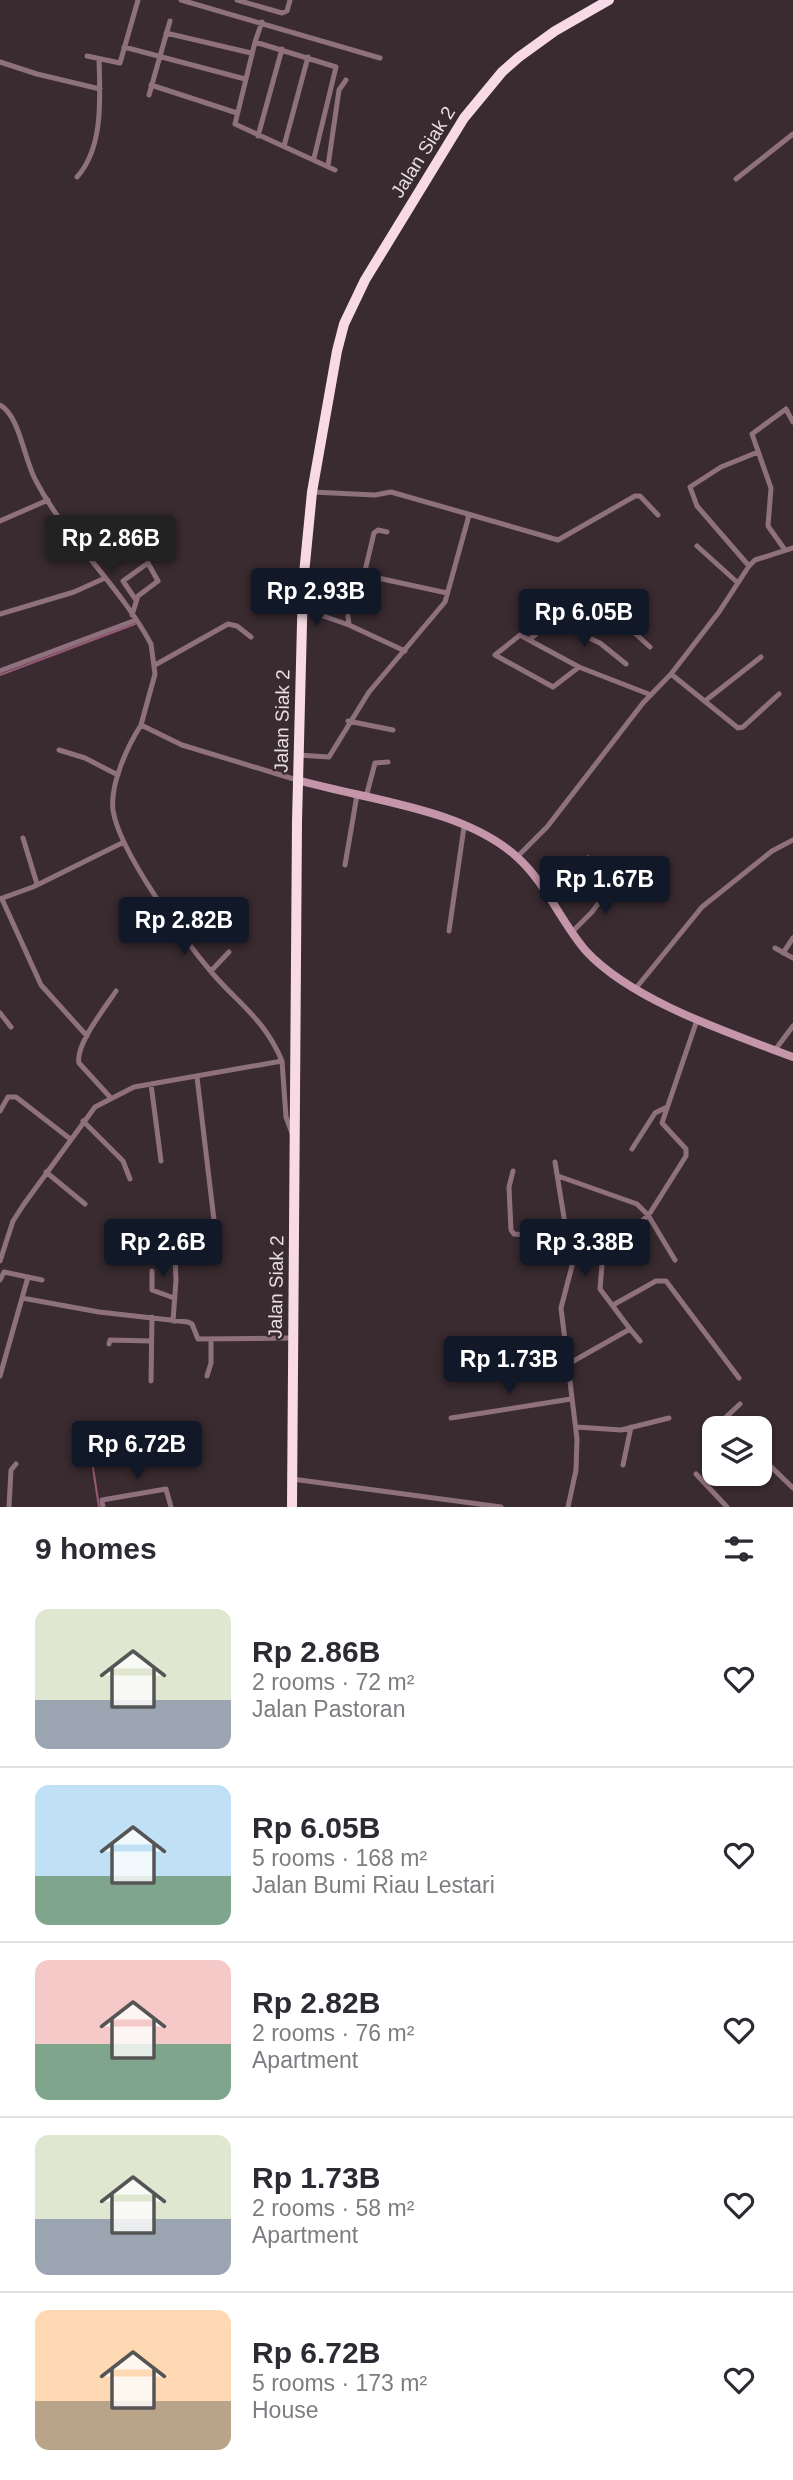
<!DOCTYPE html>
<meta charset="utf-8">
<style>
body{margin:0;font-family:Helvetica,sans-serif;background:#f2f2f3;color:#2b2b33;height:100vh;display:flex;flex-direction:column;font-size:26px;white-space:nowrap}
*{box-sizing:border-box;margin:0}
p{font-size:23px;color:#7c7c81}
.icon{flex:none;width:38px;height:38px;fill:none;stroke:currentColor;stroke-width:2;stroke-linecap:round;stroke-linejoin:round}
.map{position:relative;height:1507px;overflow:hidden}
.panel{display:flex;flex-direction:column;background:#fff;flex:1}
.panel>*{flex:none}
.controls{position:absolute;left:702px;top:1416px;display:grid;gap:14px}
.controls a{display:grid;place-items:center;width:70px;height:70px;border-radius:14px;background:#fff;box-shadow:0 2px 5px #0004;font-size:35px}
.price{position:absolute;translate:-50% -60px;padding:0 16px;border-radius:7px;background:#111827;color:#fff;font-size:23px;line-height:46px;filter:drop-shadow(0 2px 4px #0008)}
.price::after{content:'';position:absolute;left:50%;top:42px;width:21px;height:16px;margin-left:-10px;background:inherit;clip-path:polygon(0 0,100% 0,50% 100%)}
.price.current{background:#222;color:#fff}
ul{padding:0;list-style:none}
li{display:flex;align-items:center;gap:21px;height:175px;padding:0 35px}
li+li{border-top:2px solid #e1e1e2}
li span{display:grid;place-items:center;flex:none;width:196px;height:140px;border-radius:14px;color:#555}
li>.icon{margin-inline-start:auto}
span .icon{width:84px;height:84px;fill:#fffc;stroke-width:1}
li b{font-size:30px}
h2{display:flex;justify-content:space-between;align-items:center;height:84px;padding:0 35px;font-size:30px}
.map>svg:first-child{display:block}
</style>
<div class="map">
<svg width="793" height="1507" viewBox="0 0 793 1507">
<rect width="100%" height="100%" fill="#392b30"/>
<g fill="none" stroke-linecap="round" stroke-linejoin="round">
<path stroke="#995a76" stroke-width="2" d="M 0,675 L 135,624
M 93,1468 L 99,1507"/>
<path stroke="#8f717d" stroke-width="5" d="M 181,0 L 380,58
M 237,0 L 282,13 L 287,11 L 290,0
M 166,33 L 251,53
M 255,42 L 262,22
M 124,47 L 245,79
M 87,56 L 120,63 L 138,0
M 0,62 L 37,74 L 100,89
M 151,85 L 237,113
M 149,95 L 170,21
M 258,136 L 282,49
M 284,146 L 308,57
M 314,158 L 336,67 L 255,42 L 235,124 L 335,170
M 328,166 L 339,90 L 346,80
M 77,177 C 104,147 100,97 99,59
M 736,179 L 793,134
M 0,405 C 20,416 24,460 36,481 C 67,540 120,586 151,644 L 155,674 L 141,725 L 182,745 L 297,780
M 468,514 L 558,540 L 635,496 L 640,496 L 658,515
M 0,521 L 48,500
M 387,532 L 378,530 L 374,533 L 364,575 L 447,593
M 697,546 L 738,583
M 785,550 L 768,526 L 771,488 L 752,434 L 786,409 L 793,422
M 749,566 L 697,506 L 690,487 L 721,467 L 758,452
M 302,594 L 314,598 L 315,613 L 349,625
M 0,614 L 74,592 L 105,578
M 132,615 L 138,596 L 158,581 L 148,563 L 123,581 L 136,600
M 348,616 L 349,625 L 405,651
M 552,620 L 600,643 L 626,664
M 529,640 L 520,635 L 495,655 L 553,687 L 579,667
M 650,647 L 625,624 L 578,599 L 529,640 L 579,667 L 651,695
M 155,665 L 228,624 L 237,626 L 251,637
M 0,671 L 136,620
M 671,674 L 738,728 L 743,727 L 779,694
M 705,701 L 761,657
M 348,721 L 393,730
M 59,750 L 85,758 L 118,775
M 298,755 L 329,757 L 369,692 L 445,602 L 468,519 L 468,514 L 391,492 L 375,495 L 312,492
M 366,797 L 375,763 L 388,762
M 23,838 L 37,884
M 517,857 L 547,827 L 643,703 L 671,674 L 719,612 L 749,566 L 755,560 L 793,548
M 345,865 L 357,795
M 547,896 L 588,858
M 0,899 L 33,887 L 124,842
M 2,899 L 41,985 L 87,1036
M 449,931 L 464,827
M 572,932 L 592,912 L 617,878
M 775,948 L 793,958
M 783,953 L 793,938
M 211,971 L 229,952
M 636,988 L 702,907 L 772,851 L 793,840
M 0,1013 L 11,1027
M 775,1050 L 793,1026
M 282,1061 L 286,1117 L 292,1133
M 197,1077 L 216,1237
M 151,1084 L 161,1161
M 110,1097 L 79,1063 C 75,1045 105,1008 116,991
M 0,1111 L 8,1097 L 16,1097 L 69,1138
M 83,1121 L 123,1161 L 130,1179
M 632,1149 L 655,1113 L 667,1107
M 555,1162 L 567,1236
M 513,1171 L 509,1187 L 511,1230 L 514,1234 L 604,1241 L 626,1237 L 650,1213 L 686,1156 L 686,1149 L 662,1123 L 697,1020
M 46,1172 L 85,1204
M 558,1176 L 637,1204 L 648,1215 L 675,1260
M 0,1261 L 13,1221 L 24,1204 L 95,1107 L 134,1087 L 282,1061 C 265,1020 240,1005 213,974 C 185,941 119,852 113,810 C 110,784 127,747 141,725
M 152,1271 L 152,1290 L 174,1298
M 0,1280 L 4,1272 L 42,1280
M 22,1298 L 99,1312 L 188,1322 L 192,1324 L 198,1339 L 292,1338
M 613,1305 L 656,1281 L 666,1281 L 739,1378
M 173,1321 L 176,1280 L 174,1235
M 630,1329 L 640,1341
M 109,1344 L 110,1340 L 151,1341
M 570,1363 L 630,1329 L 600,1289 L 604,1241
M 0,1376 L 28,1277
M 207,1376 L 211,1363 L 211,1339
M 151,1381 L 152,1317
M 451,1418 L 571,1399
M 576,1427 L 621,1430 L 669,1418
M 731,1428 L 724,1419 L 740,1404
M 760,1456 L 793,1488
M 623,1465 L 631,1427
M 696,1474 L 727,1507
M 292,1479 L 501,1507
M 9,1507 L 11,1470 L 16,1464
M 103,1507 L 102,1500 L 166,1489 L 171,1507
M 568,1507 L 576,1470 L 577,1439 L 561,1308 L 579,1239"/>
<path stroke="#c596a9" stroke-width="8" d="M 298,780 C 366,800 463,808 517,857 C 546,883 561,922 586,951 C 632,1001 730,1033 793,1057"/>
<path stroke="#f8dae6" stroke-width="10" d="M 292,1507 L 297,822 L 303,584 L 312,492 L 337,351 L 344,324 L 365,280 L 464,118 L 502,72 L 519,57 L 555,31 L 609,0"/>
</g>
<g text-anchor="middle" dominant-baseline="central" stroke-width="5" stroke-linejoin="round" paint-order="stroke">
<g font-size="19" fill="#e7dee1" stroke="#392b30">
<text transform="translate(423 152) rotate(-58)">Jalan Siak 2</text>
<text transform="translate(282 721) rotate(-89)">Jalan Siak 2</text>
<text transform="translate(276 1287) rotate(-89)">Jalan Siak 2</text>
</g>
</g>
</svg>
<div class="controls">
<a><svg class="icon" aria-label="layers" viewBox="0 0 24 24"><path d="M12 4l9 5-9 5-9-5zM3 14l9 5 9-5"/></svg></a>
</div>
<b class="price current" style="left:111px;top:575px">Rp 2.86B</b>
<b class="price" style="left:316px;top:628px">Rp 2.93B</b>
<b class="price" style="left:584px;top:649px">Rp 6.05B</b>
<b class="price" style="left:605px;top:916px">Rp 1.67B</b>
<b class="price" style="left:184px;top:957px">Rp 2.82B</b>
<b class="price" style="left:163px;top:1279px">Rp 2.6B</b>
<b class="price" style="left:585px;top:1279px">Rp 3.38B</b>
<b class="price" style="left:509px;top:1396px">Rp 1.73B</b>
<b class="price" style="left:137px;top:1481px">Rp 6.72B</b>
</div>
<section class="panel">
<h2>9 homes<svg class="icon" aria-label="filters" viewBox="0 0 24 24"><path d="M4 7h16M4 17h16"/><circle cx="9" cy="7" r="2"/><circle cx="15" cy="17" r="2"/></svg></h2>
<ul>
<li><span style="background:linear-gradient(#dfe7d0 65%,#9aa5b1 0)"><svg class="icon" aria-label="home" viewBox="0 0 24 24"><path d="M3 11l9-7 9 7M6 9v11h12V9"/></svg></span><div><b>Rp 2.86B</b><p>2 rooms · 72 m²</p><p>Jalan Pastoran</p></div><svg class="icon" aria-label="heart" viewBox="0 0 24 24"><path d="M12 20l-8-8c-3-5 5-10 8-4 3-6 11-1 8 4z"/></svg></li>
<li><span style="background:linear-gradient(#bfe0f5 65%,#7fa58c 0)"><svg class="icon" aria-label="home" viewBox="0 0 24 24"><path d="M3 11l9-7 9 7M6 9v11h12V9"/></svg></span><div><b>Rp 6.05B</b><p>5 rooms · 168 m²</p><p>Jalan Bumi Riau Lestari</p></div><svg class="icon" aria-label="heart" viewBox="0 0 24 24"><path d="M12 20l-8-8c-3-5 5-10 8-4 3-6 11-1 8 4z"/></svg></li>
<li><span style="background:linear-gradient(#f6c9c9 60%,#7fa58c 0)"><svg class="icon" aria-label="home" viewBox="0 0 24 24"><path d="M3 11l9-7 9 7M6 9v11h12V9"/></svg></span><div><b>Rp 2.82B</b><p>2 rooms · 76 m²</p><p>Apartment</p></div><svg class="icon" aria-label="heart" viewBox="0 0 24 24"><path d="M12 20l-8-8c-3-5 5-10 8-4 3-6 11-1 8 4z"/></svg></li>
<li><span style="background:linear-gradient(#dfe7d0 60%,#9aa5b1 0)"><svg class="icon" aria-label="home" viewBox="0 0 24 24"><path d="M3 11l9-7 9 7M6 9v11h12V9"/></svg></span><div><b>Rp 1.73B</b><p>2 rooms · 58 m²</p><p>Apartment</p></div><svg class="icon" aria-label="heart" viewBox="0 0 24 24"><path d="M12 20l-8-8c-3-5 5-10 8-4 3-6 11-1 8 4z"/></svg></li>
<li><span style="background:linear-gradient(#ffd9b3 65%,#b9a48a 0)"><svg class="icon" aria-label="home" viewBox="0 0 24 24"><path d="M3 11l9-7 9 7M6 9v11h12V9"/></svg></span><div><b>Rp 6.72B</b><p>5 rooms · 173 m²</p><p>House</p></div><svg class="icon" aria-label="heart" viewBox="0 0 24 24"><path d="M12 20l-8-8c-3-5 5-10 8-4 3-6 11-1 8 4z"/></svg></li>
</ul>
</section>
